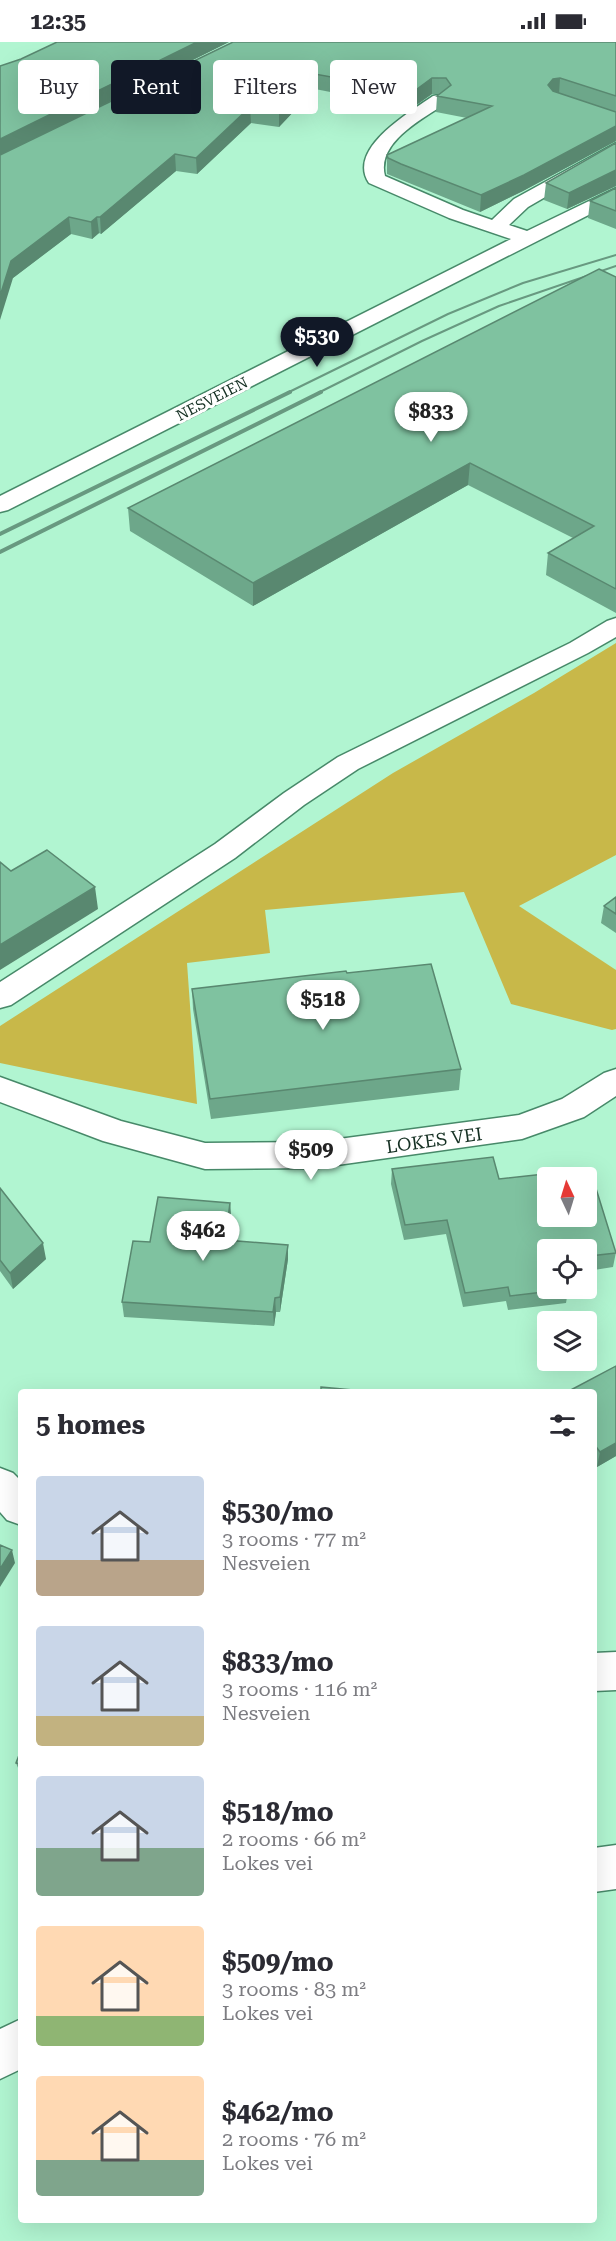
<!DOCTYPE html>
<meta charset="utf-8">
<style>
body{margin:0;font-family:"Roboto Serif",serif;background:#f2f2f3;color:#2b2b33;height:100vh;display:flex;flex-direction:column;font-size:22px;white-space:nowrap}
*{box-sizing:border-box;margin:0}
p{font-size:20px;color:#7c7c81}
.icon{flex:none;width:33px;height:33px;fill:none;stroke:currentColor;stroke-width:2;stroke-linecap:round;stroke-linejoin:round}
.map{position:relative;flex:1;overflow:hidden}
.side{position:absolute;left:18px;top:1347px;width:579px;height:834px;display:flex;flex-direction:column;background:#fff;border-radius:6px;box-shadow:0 6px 24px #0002}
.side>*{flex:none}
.top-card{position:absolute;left:18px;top:18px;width:580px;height:54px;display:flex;gap:12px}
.needle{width:39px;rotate:356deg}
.controls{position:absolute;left:537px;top:1125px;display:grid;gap:12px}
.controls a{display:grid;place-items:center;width:60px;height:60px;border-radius:6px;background:#fff;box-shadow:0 6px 24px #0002;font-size:30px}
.price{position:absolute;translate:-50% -51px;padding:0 14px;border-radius:21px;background:#fff;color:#222;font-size:20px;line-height:39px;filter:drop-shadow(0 2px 3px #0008)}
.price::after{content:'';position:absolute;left:50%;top:36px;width:18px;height:14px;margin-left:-9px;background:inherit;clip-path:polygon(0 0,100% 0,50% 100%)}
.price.active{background:#111827;color:#fff}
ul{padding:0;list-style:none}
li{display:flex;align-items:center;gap:18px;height:150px;padding:0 18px}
li span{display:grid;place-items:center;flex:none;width:168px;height:120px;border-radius:6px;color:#555}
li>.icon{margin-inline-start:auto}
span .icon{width:72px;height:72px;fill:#fffc;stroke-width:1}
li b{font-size:26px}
h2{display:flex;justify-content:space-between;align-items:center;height:72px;padding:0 18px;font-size:26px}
.chip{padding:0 21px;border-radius:6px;background:#fff;box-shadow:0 6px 24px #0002;font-size:21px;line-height:54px}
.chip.active{background:#111827;color:#fff}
.status{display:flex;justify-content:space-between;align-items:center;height:42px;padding:0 30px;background:#fff;direction:ltr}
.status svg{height:16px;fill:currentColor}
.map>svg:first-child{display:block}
</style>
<div class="status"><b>12:35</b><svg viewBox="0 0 49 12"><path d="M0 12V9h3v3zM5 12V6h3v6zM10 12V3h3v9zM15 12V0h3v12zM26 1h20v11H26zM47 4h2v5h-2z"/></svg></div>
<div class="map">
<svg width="616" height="2199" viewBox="0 0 616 2199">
<rect width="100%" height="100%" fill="#b1f5d1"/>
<path fill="#c8b849" d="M 616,601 L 616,813 L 519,864 L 616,928 L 616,987 L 612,988 L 511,962 L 464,850 L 265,868 L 270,911 L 187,921 L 197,1062 L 0,1021 L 0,984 L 393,731 L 534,651 Z"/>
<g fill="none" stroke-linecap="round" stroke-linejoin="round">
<defs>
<path id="minor" d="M 439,53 L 445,54 L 448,58 L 445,62 C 422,77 376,101 385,134 L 463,168 L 492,178 L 514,157 L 616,101 L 616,114 L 528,165 L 509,183 L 527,189 L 616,146 L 616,159 L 8,468 L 0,470 L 0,454 L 511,197 L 449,176 L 369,141 C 346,107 410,70 433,54 Z
M 616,576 L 616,595 L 588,611 L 358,727 L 304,763 L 235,816 L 11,963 L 0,966 L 0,940 L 215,802 L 284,751 L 338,715 L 570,601 L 607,579 Z
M 616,1027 L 616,1054 L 584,1075 L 522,1097 L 316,1126 L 205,1127 L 103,1099 L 0,1060 L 0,1035 L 121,1079 L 205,1101 L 316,1100 L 519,1073 L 562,1057 L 604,1031 Z
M 0,1426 L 13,1431 L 21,1439 L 21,1483 L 7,1478 L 0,1470 Z
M 616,1610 L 616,1648 L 594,1649 L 594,1611 Z
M 616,1803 L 616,1847 L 594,1850 L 594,1806 Z
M 21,1977 L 21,2027 L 0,2037 L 0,1987 Z"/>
</defs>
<use href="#minor" stroke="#478969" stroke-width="3"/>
<use href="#minor" fill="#fff" fill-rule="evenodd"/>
<path stroke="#689980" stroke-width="2" d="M 287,351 L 448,272 L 523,241 L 616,213
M 318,351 L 422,299 L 499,264 L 616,224"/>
<path stroke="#689980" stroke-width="4" d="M 0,492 L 290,350
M 0,510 L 321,350"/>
</g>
<path fill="#6da78a" d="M 57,0 L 229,0 L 86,71 L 233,0 L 616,0 L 616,99 L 523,149 L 480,170 L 387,132 L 387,113 L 467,76 L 436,70 L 437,54 L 440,52 L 432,52 L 412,66 L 315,47 L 279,85 L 251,81 L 197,132 L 176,129 L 101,192 L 99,191 L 92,197 L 71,192 L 13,236 L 21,17 Z
M 616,101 L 616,144 L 567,167 L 544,158 L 546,141 Z
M 616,146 L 616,187 L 588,176 L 590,159 Z
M 616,235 L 616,571 L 546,533 L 548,511 L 573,496 L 468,443 L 253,564 L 130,489 L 128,466 Z
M 616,855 L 616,891 L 601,881 L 604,864 Z
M 347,931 L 461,1027 L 459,1048 L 211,1077 L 193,967 L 192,947 Z
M 392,1127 L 499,1137 L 616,1210 L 613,1225 L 594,1228 L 596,1231 L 593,1245 L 586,1246 L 586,1208 L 548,1246 L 584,1246 L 568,1249 L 566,1261 L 508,1268 L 506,1259 L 463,1265 L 446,1192 L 404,1198 L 391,1142 Z
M 0,1146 L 46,1217 L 13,1247 L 0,1229 Z
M 230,1161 L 231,1175 L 228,1198 L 288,1217 L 280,1270 L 276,1270 L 274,1284 L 124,1275 L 122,1260 L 150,1200 Z
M 616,1324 L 616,1414 L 597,1425 L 594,1421 L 594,1350 Z
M 21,1708 L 21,1733 L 16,1721 Z"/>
<path fill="#598870" d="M 197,0 L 229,0 L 0,114 L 0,97 Z
M 315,32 L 315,47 L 279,85 L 279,69 Z
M 432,36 L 432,52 L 412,66 L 413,50 Z
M 560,36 L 559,52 L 552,53 L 548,43 L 553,37 Z
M 250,65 L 251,81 L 197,132 L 196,116 Z
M 616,84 L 616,99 L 523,149 L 480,170 L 481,153 Z
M 175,112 L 176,129 L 101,192 L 100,175 Z
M 616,128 L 616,144 L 567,167 L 569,151 Z
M 69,175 L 71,192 L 13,236 L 0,278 L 0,254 L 11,219 Z
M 97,175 L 99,191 L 92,197 L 91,180 Z
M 470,421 L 468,443 L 253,564 L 253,541 Z
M 95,845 L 98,867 L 0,928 L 0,903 Z
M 230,1161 L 231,1175 L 226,1212 L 225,1198 Z
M 43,1201 L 46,1217 L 13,1247 L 10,1231 Z
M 288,1203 L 288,1217 L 280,1270 L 280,1255 Z
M 275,1256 L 276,1270 L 274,1284 L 273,1270 Z
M 616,1401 L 616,1414 L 597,1425 L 600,1410 Z
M 12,1508 L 15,1521 L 0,1545 L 0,1527 Z"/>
<path fill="#7fc2a0" stroke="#598870" stroke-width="1.5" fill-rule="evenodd" d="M 57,0 L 197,0 L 0,97 L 0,24 L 21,17 Z
M 233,0 L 616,0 L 616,54 L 560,36 L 553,37 L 548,43 L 553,49 L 616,70 L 616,84 L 524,133 L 481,153 L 401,122 L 388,116 L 387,113 L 492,64 L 437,54 L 451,43 L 446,36 L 432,36 L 413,50 L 315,32 L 279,69 L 250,65 L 196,116 L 175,112 L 100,175 L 97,175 L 91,180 L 69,175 L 11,219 L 0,254 L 0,113 Z
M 616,101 L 616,128 L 569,151 L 546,141 Z
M 616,146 L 616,169 L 590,159 Z
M 599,227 L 616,235 L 616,547 L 548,511 L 594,484 L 470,421 L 253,541 L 128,466 Z
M 47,808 L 95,845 L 0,903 L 0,820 L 11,829 Z
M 616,855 L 616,872 L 604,864 Z
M 431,922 L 461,1027 L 210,1057 L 192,947 L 346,929 L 347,931 Z
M 493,1115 L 499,1137 L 590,1127 L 616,1211 L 590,1214 L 596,1231 L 586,1232 L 586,1208 L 548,1208 L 548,1246 L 569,1247 L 510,1254 L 508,1245 L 465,1251 L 447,1178 L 405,1183 L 392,1127 ZM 548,1136 L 586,1136 L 586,1174 L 548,1174 Z
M 0,1146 L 43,1201 L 10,1231 L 0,1218 Z
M 158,1155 L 230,1161 L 225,1198 L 288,1203 L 280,1255 L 275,1256 L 273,1270 L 122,1260 L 133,1199 L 150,1200 Z
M 616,1324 L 616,1401 L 600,1410 L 594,1402 L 594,1350 L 567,1350 Z
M 321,1345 L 375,1350 L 321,1350 Z
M 0,1503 L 12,1508 L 0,1527 Z
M 21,1708 L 21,1722 L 16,1721 Z"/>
<g text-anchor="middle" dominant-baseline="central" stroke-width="6" stroke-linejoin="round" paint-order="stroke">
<g font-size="15" fill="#153023" stroke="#fff">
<text transform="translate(212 357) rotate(-27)">NESVEIEN</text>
</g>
<g font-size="18" fill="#153023" stroke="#fff">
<text transform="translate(434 1098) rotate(-8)">LOKES VEI</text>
</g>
</g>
</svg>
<div class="controls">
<a><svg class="needle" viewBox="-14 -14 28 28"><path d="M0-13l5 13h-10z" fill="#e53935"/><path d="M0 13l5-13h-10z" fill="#7c7c81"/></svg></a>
<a><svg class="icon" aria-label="locate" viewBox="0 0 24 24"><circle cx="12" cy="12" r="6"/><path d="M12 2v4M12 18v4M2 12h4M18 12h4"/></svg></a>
<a><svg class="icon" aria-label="layers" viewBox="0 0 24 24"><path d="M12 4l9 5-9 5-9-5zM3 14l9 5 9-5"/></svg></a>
</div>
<b class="price active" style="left:317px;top:326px">$530</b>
<b class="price" style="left:431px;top:401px">$833</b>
<b class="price" style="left:323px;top:989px">$518</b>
<b class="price" style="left:311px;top:1139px">$509</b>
<b class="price" style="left:203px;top:1220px">$462</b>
<div class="top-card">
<a class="chip">Buy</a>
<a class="chip active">Rent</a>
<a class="chip">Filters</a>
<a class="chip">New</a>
</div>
<section class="side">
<h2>5 homes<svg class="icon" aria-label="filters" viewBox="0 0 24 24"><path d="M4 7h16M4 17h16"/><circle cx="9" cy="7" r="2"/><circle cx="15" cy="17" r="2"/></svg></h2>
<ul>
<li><span style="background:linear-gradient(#c9d6e8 70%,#b9a48a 0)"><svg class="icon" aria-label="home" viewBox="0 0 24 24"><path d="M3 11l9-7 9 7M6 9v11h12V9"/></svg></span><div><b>$530/mo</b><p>3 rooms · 77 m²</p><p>Nesveien</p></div></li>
<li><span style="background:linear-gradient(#c9d6e8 75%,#c2b280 0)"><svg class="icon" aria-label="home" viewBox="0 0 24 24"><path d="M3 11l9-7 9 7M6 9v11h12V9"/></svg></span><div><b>$833/mo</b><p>3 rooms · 116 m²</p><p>Nesveien</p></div></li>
<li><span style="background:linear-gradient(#c9d6e8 60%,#7fa58c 0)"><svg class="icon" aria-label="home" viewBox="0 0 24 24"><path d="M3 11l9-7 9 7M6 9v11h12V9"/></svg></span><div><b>$518/mo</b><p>2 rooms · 66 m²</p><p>Lokes vei</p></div></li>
<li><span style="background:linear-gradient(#ffd9b3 75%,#8fb573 0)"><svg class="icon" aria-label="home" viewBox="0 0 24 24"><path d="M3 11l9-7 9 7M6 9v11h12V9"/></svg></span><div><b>$509/mo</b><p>3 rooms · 83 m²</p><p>Lokes vei</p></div></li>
<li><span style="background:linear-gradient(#ffd9b3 70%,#7fa58c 0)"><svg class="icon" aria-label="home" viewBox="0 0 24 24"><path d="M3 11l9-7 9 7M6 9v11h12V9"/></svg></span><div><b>$462/mo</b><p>2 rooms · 76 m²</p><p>Lokes vei</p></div></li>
</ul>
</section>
</div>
